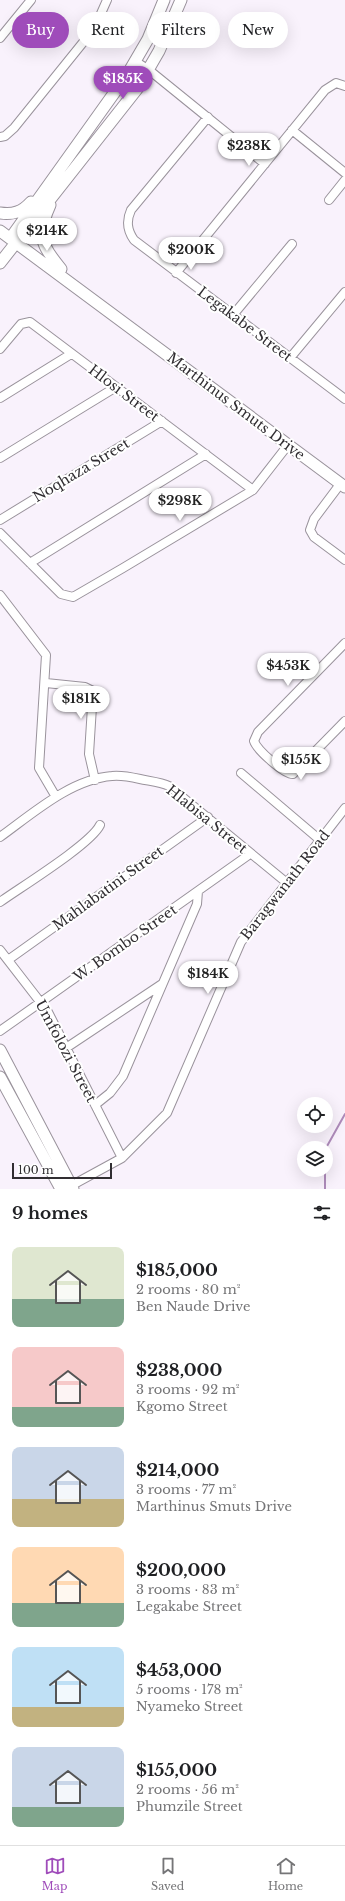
<!DOCTYPE html>
<meta charset="utf-8">
<style>
body{margin:0;font-family:"Libre Baskerville",serif;background:#f2f2f2;color:#202124;height:100vh;display:flex;flex-direction:column;font-size:15px;white-space:nowrap}
*{box-sizing:border-box;margin:0}
p{font-size:13px;color:#757577}
.icon{flex:none;width:22px;height:22px;fill:none;stroke:currentColor;stroke-width:2;stroke-linecap:round;stroke-linejoin:round}
.map{position:relative;height:1189px;overflow:hidden}
.sheet{display:flex;flex-direction:column;background:#fff;flex:1}
.sheet>*{flex:none}
.top-card{position:absolute;left:12px;top:12px;width:321px;height:36px;display:flex;gap:8px}
.tools{position:absolute;left:297px;top:1097px;display:grid;gap:8px}
.tools a{display:grid;place-items:center;width:36px;height:36px;border-radius:50%;background:#fff;box-shadow:0 4px 16px #0002;font-size:20px}
.scale{position:absolute;left:12px;bottom:10px;width:100px;box-sizing:border-box;padding-left:4px;border:2px solid #312e32;border-top:0;font-size:11px;line-height:14px;white-space:nowrap;color:#312e32;-webkit-text-stroke:3px #fff;paint-order:stroke}
.price{position:absolute;translate:-50% -34px;padding:0 9px;border-radius:14px;background:#fff;color:#222;font-size:13px;line-height:26px;filter:drop-shadow(0 1px 2px #0008)}
.price::after{content:'';position:absolute;left:50%;top:24px;width:12px;height:9px;margin-left:-6px;background:inherit;clip-path:polygon(0 0,100% 0,50% 100%)}
.price.current{background:#9f4cba;color:#fff}
ul{padding:0;list-style:none}
li{display:flex;align-items:center;gap:12px;height:100px;padding:0 12px}
li span{display:grid;place-items:center;flex:none;width:112px;height:80px;border-radius:8px;color:#555}
li>.icon{margin-inline-start:auto}
span .icon{width:48px;height:48px;fill:#fffc;stroke-width:1}
li b{font-size:17px}
h2{display:flex;justify-content:space-between;align-items:center;height:48px;padding:0 12px;font-size:17px}
.tag{padding:0 14px;border-radius:18px;background:#fff;box-shadow:0 4px 16px #0002;font-size:14px;line-height:36px}
.tag.current{background:#9f4cba;color:#fff}
.tabs{display:flex;justify-content:space-around;align-items:center;height:56px;border-top:1px solid #e0e0e0;background:#fff;font-size:11px;color:#757577}
.tabs a{display:grid;justify-items:center;gap:2px}
.tabs .current{color:#9f4cba}
.map>svg:first-child{display:block}
</style>
<div class="map">
<svg width="345" height="1189" viewBox="0 0 345 1189">
<rect width="100%" height="100%" fill="#f9f2fc"/>
<g fill="none" stroke-linecap="round" stroke-linejoin="round">
<path stroke="#ae8bba" stroke-width="2" d="M 326,1148 L 345,1114
M 325,1170 L 325,1189"/>
<defs>
<path id="street" d="M 0,38 L 31,0
M 135,61 L 149,70 L 265,164
M 208,117 L 131,210 C 126,221 127,230 134,240 L 345,399
M 292,130 L 345,173
M 0,137 L 5,136 L 14,128 L 85,40 L 95,27 L 107,0
M 329,200 L 345,180
M 176,273 L 325,90 L 336,83 L 345,86
M 233,315 L 292,244
M 0,349 L 21,324 L 30,322 L 253,490
M 290,358 L 345,292
M 0,398 L 71,354
M 0,458 L 116,387
M 341,483 L 314,519 L 310,530 L 314,537 L 345,560
M 0,520 L 162,421
M 0,533 L 61,594 L 73,597 L 123,568 L 253,490 L 288,445
M 30,563 L 206,454
M 0,595 L 46,655 L 39,768 L 56,797
M 345,643 L 258,732 L 254,741 C 257,750 284,774 293,774 L 345,721
M 46,683 L 85,687 L 93,691 L 89,754 L 95,780
M 241,773 L 320,840
M 0,837 C 32,814 71,779 112,776 C 121,775 131,777 140,779 C 149,781 161,782 169,786 L 287,883
M 0,902 C 21,887 91,844 100,825
M 0,950 L 48,1012 L 122,1158
M 8,960 L 208,817
M 0,1031 L 250,854
M 66,1048 L 162,984
M 95,1105 L 110,1093 L 123,1076 L 197,904 L 198,891
M 67,1188 L 122,1158 L 167,1113 L 241,942 L 345,808"/>
<path id="secondary" d="M 50,205 C 36,236 41,244 61,269
M 0,213 C 13,215 22,212 31,202
M 0,231 L 345,487
M 12,236 L 127,75 L 148,39 L 164,0
M 0,263 L 137,89 L 159,51 L 181,0
M 0,1050 L 73,1189
M 0,1077 L 61,1189"/>
</defs>
<use href="#street" stroke="#9a939c" stroke-width="10"/>
<use href="#secondary" stroke="#9a939c" stroke-width="13"/>
<use href="#street" stroke="#fff" stroke-width="8"/>
<use href="#secondary" stroke="#fff" stroke-width="11"/>
</g>
<g text-anchor="middle" dominant-baseline="central" stroke-width="4" stroke-linejoin="round" paint-order="stroke">
<g font-size="14" fill="#312e32" stroke="#fff">
<text transform="translate(245 324) rotate(37)">Legakabe Street</text>
<text transform="translate(124 393) rotate(37)">Hlosi Street</text>
<text transform="translate(236 406) rotate(37)">Marthinus Smuts Drive</text>
<text transform="translate(81 470) rotate(-31)">Noqhaza Street</text>
<text transform="translate(207 819) rotate(39)">Hlabisa Street</text>
<text transform="translate(285 885) rotate(-52)">Baragwanath Road</text>
<text transform="translate(108 888) rotate(-36)">Mahlabatini Street</text>
<text transform="translate(125 943) rotate(-35)">W. Bombo Street</text>
<text transform="translate(66 1051) rotate(62)">Umfolozi Street</text>
</g>
</g>
</svg>
<div class="tools">
<a><svg class="icon" aria-label="locate" viewBox="0 0 24 24"><circle cx="12" cy="12" r="6"/><path d="M12 2v4M12 18v4M2 12h4M18 12h4"/></svg></a>
<a><svg class="icon" aria-label="layers" viewBox="0 0 24 24"><path d="M12 4l9 5-9 5-9-5zM3 14l9 5 9-5"/></svg></a>
</div>
<div class="scale">100 m</div>
<b class="price current" style="left:123px;top:100px">$185K</b>
<b class="price" style="left:249px;top:167px">$238K</b>
<b class="price" style="left:47px;top:252px">$214K</b>
<b class="price" style="left:191px;top:271px">$200K</b>
<b class="price" style="left:180px;top:522px">$298K</b>
<b class="price" style="left:288px;top:687px">$453K</b>
<b class="price" style="left:81px;top:720px">$181K</b>
<b class="price" style="left:301px;top:781px">$155K</b>
<b class="price" style="left:208px;top:995px">$184K</b>
<div class="top-card">
<a class="tag current">Buy</a>
<a class="tag">Rent</a>
<a class="tag">Filters</a>
<a class="tag">New</a>
</div>
</div>
<section class="sheet">
<h2>9 homes<svg class="icon" aria-label="filters" viewBox="0 0 24 24"><path d="M4 7h16M4 17h16"/><circle cx="9" cy="7" r="2"/><circle cx="15" cy="17" r="2"/></svg></h2>
<ul>
<li><span style="background:linear-gradient(#dfe7d0 65%,#7fa58c 0)"><svg class="icon" aria-label="home" viewBox="0 0 24 24"><path d="M3 11l9-7 9 7M6 9v11h12V9"/></svg></span><div><b>$185,000</b><p>2 rooms · 80 m²</p><p>Ben Naude Drive</p></div></li>
<li><span style="background:linear-gradient(#f6c9c9 75%,#7fa58c 0)"><svg class="icon" aria-label="home" viewBox="0 0 24 24"><path d="M3 11l9-7 9 7M6 9v11h12V9"/></svg></span><div><b>$238,000</b><p>3 rooms · 92 m²</p><p>Kgomo Street</p></div></li>
<li><span style="background:linear-gradient(#c9d6e8 65%,#c2b280 0)"><svg class="icon" aria-label="home" viewBox="0 0 24 24"><path d="M3 11l9-7 9 7M6 9v11h12V9"/></svg></span><div><b>$214,000</b><p>3 rooms · 77 m²</p><p>Marthinus Smuts Drive</p></div></li>
<li><span style="background:linear-gradient(#ffd9b3 70%,#7fa58c 0)"><svg class="icon" aria-label="home" viewBox="0 0 24 24"><path d="M3 11l9-7 9 7M6 9v11h12V9"/></svg></span><div><b>$200,000</b><p>3 rooms · 83 m²</p><p>Legakabe Street</p></div></li>
<li><span style="background:linear-gradient(#bfe0f5 75%,#c2b280 0)"><svg class="icon" aria-label="home" viewBox="0 0 24 24"><path d="M3 11l9-7 9 7M6 9v11h12V9"/></svg></span><div><b>$453,000</b><p>5 rooms · 178 m²</p><p>Nyameko Street</p></div></li>
<li><span style="background:linear-gradient(#c9d6e8 75%,#7fa58c 0)"><svg class="icon" aria-label="home" viewBox="0 0 24 24"><path d="M3 11l9-7 9 7M6 9v11h12V9"/></svg></span><div><b>$155,000</b><p>2 rooms · 56 m²</p><p>Phumzile Street</p></div></li>
</ul>
</section>
<nav class="tabs">
<a class="current"><svg class="icon" aria-label="map" viewBox="0 0 24 24"><path d="M3 6l6-2 6 2 6-2v14l-6 2-6-2-6 2zM9 4v14M15 6v14"/></svg>Map</a>
<a><svg class="icon" aria-label="saved" viewBox="0 0 24 24"><path d="M7 4h10v16l-5-4-5 4z"/></svg>Saved</a>
<a><svg class="icon" aria-label="home" viewBox="0 0 24 24"><path d="M3 11l9-7 9 7M6 9v11h12V9"/></svg>Home</a>
</nav>
